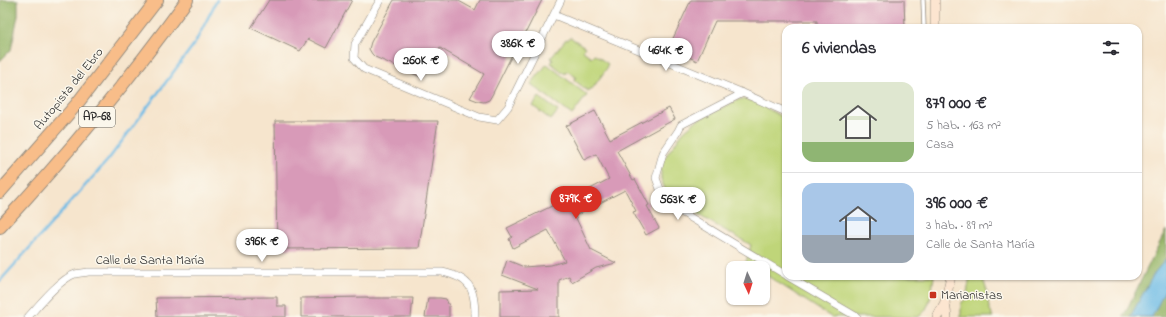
<!DOCTYPE html>
<html lang="es">
<meta charset="utf-8">
<style>
body{margin:0;font-family:"Indie Flower",sans-serif;background:#f7f7f7;color:#2b2b33;height:100vh;display:flex;flex-direction:column;font-size:15px;white-space:nowrap}
*{box-sizing:border-box;margin:0}
p{font-size:13px;color:#7c7c81}
.icon{flex:none;width:22px;height:22px;fill:none;stroke:currentColor;stroke-width:2;stroke-linecap:round;stroke-linejoin:round}
.map{position:relative;flex:1;overflow:hidden}
.details{position:absolute;left:782px;top:24px;width:360px;height:256px;display:flex;flex-direction:column;background:#fff;border-radius:12px;box-shadow:0 1px 3px #0004}
.details>*{flex:none}
.needle{width:26px;rotate:176deg}
.fabs{position:absolute;left:726px;top:261px;display:grid;gap:8px}
.fabs a{display:grid;place-items:center;width:44px;height:44px;border-radius:8px;background:#fff;box-shadow:0 1px 3px #0004;font-size:20px}
.price{position:absolute;translate:-50% -34px;padding:0 9px;border-radius:14px;background:#fff;color:#222;font-size:13px;line-height:26px;filter:drop-shadow(0 1px 2px #0008)}
.price::after{content:'';position:absolute;left:50%;top:24px;width:12px;height:9px;margin-left:-6px;background:inherit;clip-path:polygon(0 0,100% 0,50% 100%)}
.price.current{background:#d93025;color:#fff}
ul{padding:0;list-style:none}
li{display:flex;align-items:center;gap:12px;height:100px;padding:0 20px}
li+li{border-top:1px solid #e1e1e2}
li span{display:grid;place-items:center;flex:none;width:112px;height:80px;border-radius:12px;color:#555}
li>.icon{margin-inline-start:auto}
span .icon{width:48px;height:48px;fill:#fffc;stroke-width:1}
li b{font-size:17px}
h2{display:flex;justify-content:space-between;align-items:center;height:48px;padding:0 20px;font-size:17px}
.map>svg:first-child{display:block}
</style>
<div class="map">
<svg width="1166" height="317" viewBox="0 0 1166 317">
<rect width="100%" height="100%" fill="#fbf7ec"/>
<filter id="ink" filterUnits="userSpaceOnUse"><feTurbulence type="fractalNoise" baseFrequency=".025" numOctaves="2"/><feDisplacementMap in="SourceGraphic" scale="8" xChannelSelector="R" yChannelSelector="G"/><feConvolveMatrix kernelMatrix="1 2 1 2 8 2 1 2 1" color-interpolation-filters="sRGB"/></filter>
<filter id="wash" filterUnits="userSpaceOnUse"><feTurbulence type="fractalNoise" baseFrequency=".012" numOctaves="4" result="noise"/><feDisplacementMap in="SourceGraphic" scale="16" xChannelSelector="R" yChannelSelector="G"/><feGaussianBlur stdDeviation="0.9" result="paint"/><feColorMatrix in="noise" values="0 0 0 0 0 0 0 0 0 0 0 0 0 0 0 0 0 1.4 0 .05"/><feComposite in="paint" operator="in"/></filter>
<g filter="url(#wash)">
<rect width="100%" height="100%" fill="#f6e5cd"/>
<path fill="#bfd579" stroke="#758052" d="M 570,37 L 585,47 L 583,51 L 591,57 L 594,54 L 608,64 L 606,67 L 607,68 L 592,89 L 590,88 L 588,91 L 574,80 L 576,77 L 567,71 L 565,74 L 551,63 L 553,60 L 551,58 L 566,39 L 568,40 Z
M 547,64 L 587,95 L 572,115 L 531,84 Z
M 539,97 L 558,111 L 551,120 L 533,106 Z
M 740,99 L 754,101 L 786,119 L 786,276 L 934,276 C 932,289 931,310 918,317 L 831,317 L 763,273 L 763,268 L 756,268 L 746,262 L 751,245 L 672,200 L 667,194 L 661,179 L 661,168 L 663,160 L 683,132 L 697,120 Z
M 970,276 L 982,276 L 987,291 L 989,308 L 993,317 L 961,317 L 961,303 L 966,299 Z"/>
<path fill="#97b669" stroke="#61704a" d="M 0,0 L 18,0 L 18,15 L 11,50 L 0,61 Z
M 1166,230 L 1166,317 L 1123,317 Z"/>
<path fill="#6cbbe6" stroke="#4c7388" d="M 1166,259 L 1166,289 L 1152,317 L 1130,317 L 1155,272 Z"/>
<g fill="none" stroke-linecap="round" stroke-linejoin="round">
<path stroke="#6cbbe6" stroke-width="2.5" d="M 0,281 L 108,160 L 195,43 L 217,0"/>
</g>
<g id="blocks">
<path fill="#d89ab8" d="M 269,0 L 352,0 L 326,48 L 308,39 L 300,51 L 251,28 Z
M 394,0 L 457,0 L 475,10 L 480,0 L 542,0 L 524,36 L 522,35 L 492,95 L 489,100 L 484,102 L 478,101 L 470,98 L 484,74 L 440,48 L 423,78 L 375,57 L 372,54 L 369,49 L 371,42 Z
M 691,0 L 904,0 L 905,28 L 817,28 L 817,21 L 715,21 L 697,61 L 669,47 Z
M 669,108 L 675,119 L 617,151 L 633,180 L 635,179 L 649,205 L 647,206 L 659,228 L 646,235 L 633,212 L 636,211 L 625,190 L 575,216 L 591,250 L 616,263 L 596,268 L 572,282 L 569,276 L 559,280 L 559,317 L 500,317 L 500,290 L 538,289 L 502,275 L 507,260 L 524,267 L 551,265 L 565,261 L 548,230 L 513,248 L 509,239 L 512,237 L 507,228 L 556,204 L 558,206 L 609,179 L 596,154 L 584,160 L 566,126 L 595,111 L 610,139 Z
M 275,121 L 438,121 L 419,248 L 277,249 Z
M 277,297 L 277,306 L 286,306 L 286,317 L 157,317 L 156,298 Z
M 368,297 L 368,298 L 413,298 L 411,317 L 301,317 L 301,298 Z
M 428,298 L 440,298 L 446,299 L 449,306 L 449,317 L 425,317 Z"/>
</g>
</g>
<g filter="url(#ink)">
<use href="#blocks" fill-opacity="0" stroke="#90887c" stroke-width="1"/>
<g fill="none" stroke-linecap="round" stroke-linejoin="round">
<defs>
<path id="lane" d="M 923,0 L 924,28"/>
<path id="street" d="M 380,0 L 355,44 L 354,58 L 364,69 L 479,117 L 497,120 L 508,107 L 561,0
M 554,15 L 743,93 L 786,112
M 743,93 L 681,125 L 678,131 L 663,153 L 656,178 L 663,197 L 668,204 L 786,275
M 787,276 L 857,317
M 28,317 C 39,305 60,279 75,274 C 79,273 84,273 88,272 L 442,272 C 471,278 475,289 475,317"/>
<path id="secondary" d="M 935,0 L 935,28
M 945,302 L 947,317
M 937,317 L 945,302 L 951,276"/>
<path id="highway" d="M 0,192 L 76,105 L 157,0
M 0,227 C 67,155 129,80 187,0"/>
</defs>
<use href="#lane" stroke="#90887c" stroke-width="5"/>
<use href="#street" stroke="#90887c" stroke-width="8"/>
<use href="#secondary" stroke="#90887c" stroke-width="10"/>
<use href="#highway" stroke="#90887c" stroke-width="14"/>
<use href="#lane" stroke="#fff" stroke-width="3.5"/>
<use href="#street" stroke="#fff" stroke-width="7"/>
<use href="#secondary" stroke="#fce5d0" stroke-width="9"/>
<use href="#highway" stroke="#f8bd89" stroke-width="12"/>
</g>
</g>
<rect fill="#c8321e" stroke="#fbf7ec" stroke-width="1.5" x="929" y="291" width="8" height="8" rx="2"/>
<g text-anchor="middle" dominant-baseline="central" stroke-width="3" stroke-linejoin="round" paint-order="stroke">
<rect fill="#fbf7ec" stroke="#696865" stroke-width="1" x="79" y="107" width="36" height="20" rx="3"/>
<g font-size="12" font-weight="bold" fill="#2b2b2b">
<text x="97" y="117">AP-68</text>
</g>
<g font-size="13" fill="#2b2b2b" stroke="#fbf7ec">
<text transform="translate(69 89) rotate(-51)">Autopista del Ebro</text>
<text x="150" y="260">Calle de Santa María</text>
</g>
<g font-size="13" fill="#2b2b2b" stroke="#fbf7ec" text-anchor="start">
<text x="941" y="295">Marianistas</text>
</g>
</g>
</svg>
<div class="fabs">
<a><svg class="needle" viewBox="-14 -14 28 28"><path d="M0-13l5 13h-10z" fill="#e53935"/><path d="M0 13l5-13h-10z" fill="#7c7c81"/></svg></a>
</div>
<b class="price" style="left:518px;top:65px">386K €</b>
<b class="price" style="left:666px;top:72px">464K €</b>
<b class="price" style="left:421px;top:82px">260K €</b>
<b class="price current" style="left:576px;top:220px">879K €</b>
<b class="price" style="left:678px;top:221px">563K €</b>
<b class="price" style="left:262px;top:263px">396K €</b>
<section class="details">
<h2>6 viviendas<svg class="icon" aria-label="filters" viewBox="0 0 24 24"><path d="M4 7h16M4 17h16"/><circle cx="9" cy="7" r="2"/><circle cx="15" cy="17" r="2"/></svg></h2>
<ul>
<li><span style="background:linear-gradient(#dfe7d0 75%,#8fb573 0)"><svg class="icon" aria-label="home" viewBox="0 0 24 24"><path d="M3 11l9-7 9 7M6 9v11h12V9"/></svg></span><div><b>879 000 €</b><p>5 hab. · 163 m²</p><p>Casa</p></div></li>
<li><span style="background:linear-gradient(#a9c7e8 65%,#9aa5b1 0)"><svg class="icon" aria-label="home" viewBox="0 0 24 24"><path d="M3 11l9-7 9 7M6 9v11h12V9"/></svg></span><div><b>396 000 €</b><p>3 hab. · 89 m²</p><p>Calle de Santa María</p></div></li>
</ul>
</section>
</div>
